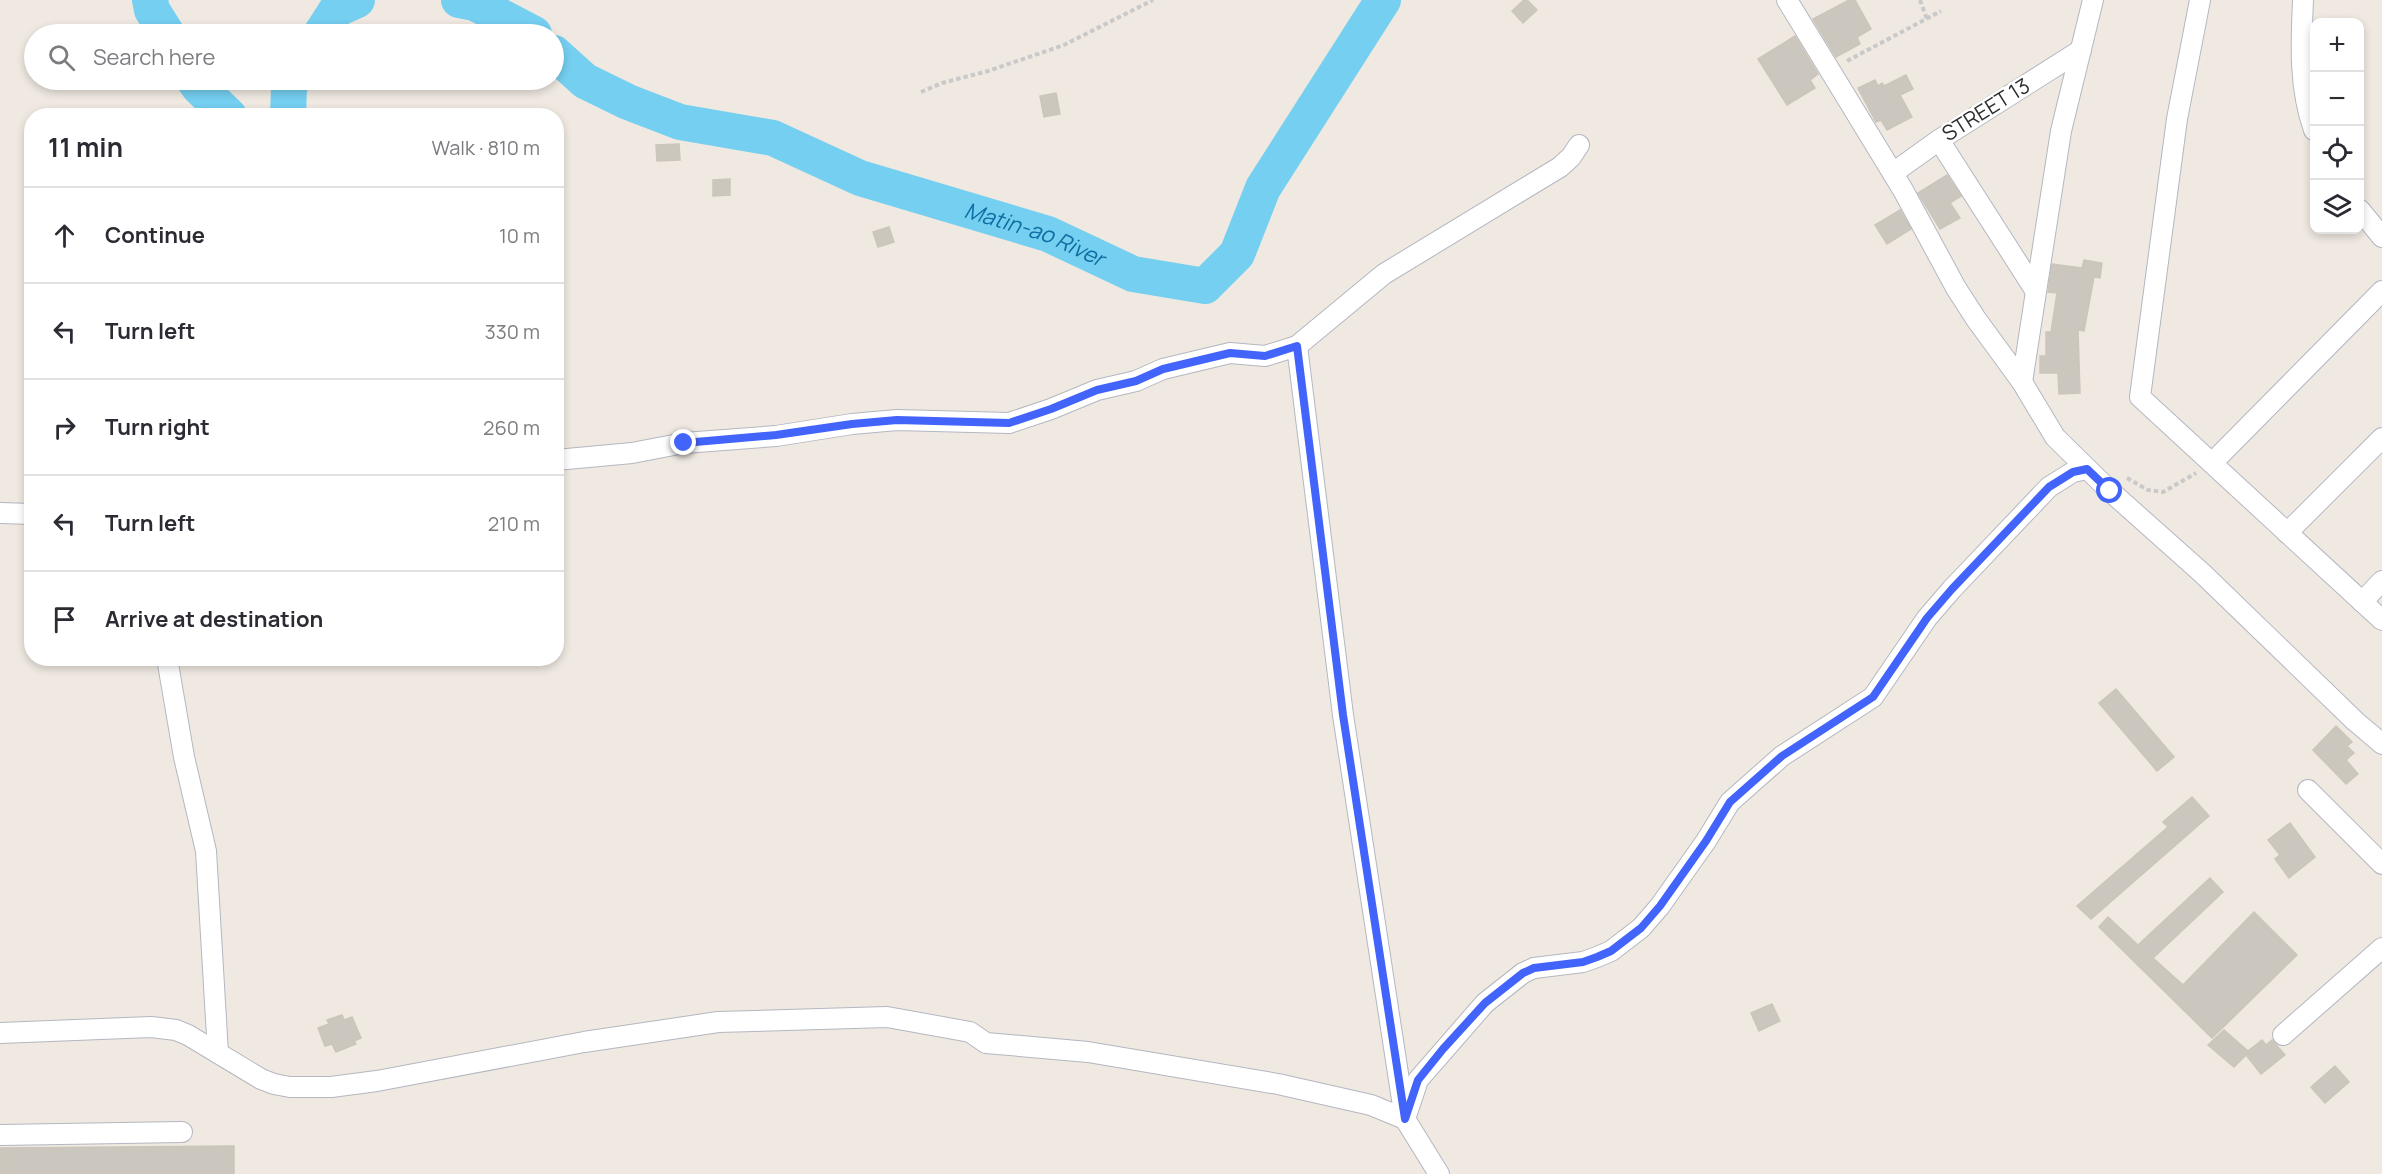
<!DOCTYPE html>
<html lang="en">
<head>
<meta charset="utf-8">
<style>
	:root { --surface:#fff; --page:#f2f2f3; --text:#2b2b33; --muted:#7c7c81; --line:#e1e1e2 }
	body { margin:0; font-family:Manrope,sans-serif; background:var(--page); color:var(--text) }
	.controls { position:absolute; right:18px; top:18px; display:grid; overflow:hidden; border-radius:12px; box-shadow:0 3px 9px #0003 }
	.controls button { width:54px; height:54px; display:grid; place-items:center; padding:0; border:0; border-bottom:2px solid var(--line); background:var(--surface); color:var(--text); font:30px sans-serif }
	.stop { position:absolute; width:18px; height:18px; margin:-14px; border:4px solid #4264fb; border-radius:50%; background:#fff }
	.stop.end { background:#4264fb; border-color:#fff; box-shadow:0 2px 6px #0008 }
	.list { margin:0; padding:0; list-style:none }
	h2 { display:flex; justify-content:space-between; align-items:center; height:78px; margin:0; padding:0 24px; font-size:26px }
	h2 small { font-size:20px; font-weight:400; color:var(--muted) }
	.list li { display:grid; grid-template-columns:39px 1fr auto; gap:18px; align-items:center; box-sizing:border-box; height:96px; padding:0 24px; border-top:2px solid var(--line) }
	.list b { display:block; font-size:22px; white-space:nowrap }
	.list em { font-size:20px; font-style:normal; color:var(--muted) }
	.icon { flex:none; width:33px; height:33px; fill:none; stroke:currentColor; stroke-width:2; stroke-linecap:round; stroke-linejoin:round }
	.map { position:relative; flex:none; width:2382px; height:1174px; overflow:hidden }
	.search { position:absolute; background:var(--surface); box-shadow:0 3px 9px #0003; left:24px; top:24px; width:540px; height:66px; display:flex; align-items:center; gap:15px; box-sizing:border-box; padding:0 21px; border-radius:33px; color:var(--muted); font-size:22px }
	.panel { position:absolute; background:var(--surface); box-shadow:0 3px 9px #0003; left:24px; top:108px; width:540px; height:558px; border-radius:24px }
	.map>svg:first-child { display:block }
</style>
</head>
<body>
<div class="map">
<svg width="2382" height="1174" viewBox="0 0 2382 1174">
	<rect width="100%" height="100%" fill="#efe9e1"/>
	<g fill="none" stroke-linecap="round" stroke-linejoin="round">
		<!-- river -->
		<g stroke="#75cff0" stroke-width="36">
			<path d="M150 0 152 10 167 34"/>
			<path d="M459 0 475 3 534 34"/>
			<path d="M321 34 337 9 357 0"/>
			<path id="s1" d="M554 53 585 81 628 102 680 122 773 138 860 178 1048 234 1133 274 1205 286 1237 254 1263 188 1383 0"/>
			<path d="M194 80 199 87 229 116"/>
			<path d="M288 116 289 88 292 80"/>
		</g>
	</g>
	<!-- building -->
	<g fill="#cbc7bf" stroke="#cbc5ba" stroke-width="1.5">
		<path d="M1524 0H1527L1537 10 1523 23 1512 11Z"/>
		<path d="M1849 0H1855L1871 29 1857 37 1860 44 1836 57 1813 19Z"/>
		<path d="M1795 36 1818 74 1810 80 1815 88 1787 105 1758 59Z"/>
		<path d="M1906 75 1913 89 1900 95 1912 117 1887 130 1881 120 1876 122 1858 88 1875 80 1878 86 1882 83 1884 86Z"/>
		<path d="M1056 93 1060 114 1044 117 1040 96Z"/>
		<path d="M679 144 680 160 657 161 656 145Z"/>
		<path d="M1947 175 1961 196 1950 203 1960 218 1940 229 1918 193Z"/>
		<path d="M730 179V195L713 196V180Z"/>
		<path d="M1900 210 1911 229 1887 244 1875 225Z"/>
		<path d="M889 227 894 242 878 247 873 232Z"/>
		<path d="M2084 260 2102 263 2100 278 2094 277 2084 331 2078 330 2080 393 2059 394 2058 373H2040V356H2046V332H2051L2057 293 2048 292 2052 264 2082 268Z"/>
		<path d="M2116 689 2174 757 2157 771 2099 703Z"/>
		<path d="M2336 726 2352 742 2347 746 2354 753 2346 760 2358 774 2346 784 2313 750Z"/>
		<path d="M2192 797 2209 816 2091 919 2077 906 2168 827 2163 822Z"/>
		<path d="M2290 823 2315 857 2289 878 2275 859 2280 855 2268 840Z"/>
		<path d="M2210 878 2223 892 2153 958 2183 985 2254 912 2297 955 2212 1038 2099 927 2108 917 2138 945Z"/>
		<path d="M1772 1004 1780 1021 1759 1031 1751 1013Z"/>
		<path d="M342 1015 344 1020 352 1017 361 1038 354 1041 356 1044 336 1052 332 1044 325 1046 318 1028 329 1024 327 1020Z"/>
		<path d="M2224 1030 2248 1051 2262 1040 2266 1045 2272 1040 2285 1055 2261 1074 2246 1055 2234 1067 2208 1045Z"/>
		<path d="M2335 1066 2349 1082 2325 1103 2311 1087Z"/>
		<path d="M234 1146V1174H0V1148Z"/>
	</g>
	<g fill="none" stroke-linecap="round" stroke-linejoin="round">
		<!-- minor casing -->
		<g stroke="#b4b7c1" stroke-width="22">
			<g id="minor">
				<path d="M1787 0 1903 190 1956 288 1976 319 2022 382 2055 437 2110 491 2202 573 2355 721 2382 744"/>
				<path d="M2200 0 2177 119 2140 397 2382 620"/>
				<path d="M2303 0C2301 44 2299 88 2314 130"/>
				<path d="M1939 140 2035 290"/>
				<path d="M1893 173 1939 140 2081 50"/>
				<path d="M2360 210 2382 237"/>
				<path d="M1297 346 1343 715 1405 1119 1439 1174"/>
				<path d="M2022 382 2061 131 2093 0"/>
				<path d="M556 460 632 453 684 443 776 436 852 424 897 420 1009 423 1051 409 1097 390 1136 381 1163 369 1230 353 1265 356 1297 346 1384 274 1560 167 1571 157 1579 145"/>
				<path d="M2212 463 2382 291"/>
				<path d="M0 513 32 514"/>
				<path d="M2287 533 2382 438"/>
				<path d="M2362 602 2382 581"/>
				<path d="M167 658 184 757 206 851 218 1053"/>
				<path d="M2308 790 2382 864"/>
				<path d="M0 1033 151 1027 176 1030 188 1035 261 1079 274 1084 290 1087H331L377 1081 584 1042 718 1022 887 1017 970 1032 986 1043 1088 1052 1278 1084 1371 1105 1405 1119"/>
				<path d="M2283 1035 2382 948"/>
				<path d="M1405 1119 1418 1080 1485 1003 1523 973 1534 968 1583 962 1597 957 1611 951 1641 928 1660 906 1706 841 1730 802 1782 756 1873 697 1927 618 1952 589 2049 487 2073 472 2087 469"/>
				<path d="M0 1135 182 1132"/>
			</g>
		</g>
		<!-- path -->
		<g stroke="#c9c9c9" stroke-width="4" stroke-dasharray="4.5 3" stroke-linecap="butt">
			<path d="M1920 0 1927 19"/>
			<path d="M1847 61 1941 11"/>
			<path d="M921 92 942 83 988 71 1064 45 1153 0"/>
			<path d="M2127 478 2148 490 2163 492 2196 473"/>
		</g>
		<!-- minor -->
		<use href="#minor" stroke="#fff" stroke-width="20"/>
	</g>
	<g fill="none" stroke-linecap="round" stroke-linejoin="round">
		<!-- route -->
		<path stroke="#4264fb" stroke-width="8" d="M684 443 776 435 852 424 897 420 1009 423 1051 409 1097 390 1136 381 1163 369 1230 353 1265 356 1297 346 1343 715 1405 1119 1418 1080 1443 1049 1485 1003 1523 973 1534 968 1583 962 1597 957 1611 951 1641 928 1660 906 1706 841 1730 802 1782 756 1873 697 1927 618 1952 589 2049 487 2073 472 2087 469 2110 491"/>
	</g>
	<g text-anchor="middle" stroke-width="5" stroke-linejoin="round" paint-order="stroke">
		<!-- street labels -->
		<g font-size="21" fill="#2e2e2e" stroke="#fff">
			<text transform="translate(1986 110) rotate(-32)" y="7">STREET 13</text>
		</g>
		<!-- water labels -->
		<g font-size="22" font-style="italic" fill="#0d6fa3" stroke="#fff">
			<text dy="8" stroke="none"><textPath href="#s1" startOffset="519">Matin-ao River</textPath></text>
		</g>
	</g>
</svg>
<div class="controls">
<button>+</button>
<button>−</button>
<button><svg class="icon" aria-label="locate" viewBox="0 0 24 24"><circle cx="12" cy="12" r="6"/><path d="M12 2v4M12 18v4M2 12h4M18 12h4"/></svg></button>
<button><svg class="icon" aria-label="layers" viewBox="0 0 24 24"><path d="M12 4l9 5-9 5-9-5zM3 14l9 5 9-5"/></svg></button>
</div>
<div class="stop" style="left:2110px;top:491px"></div>
<div class="stop end" style="left:684px;top:443px"></div>
<div class="search"><svg class="icon" aria-label="search" viewBox="0 0 24 24"><circle cx="10" cy="10" r="6"/><path d="M15 15l6 6"/></svg>Search here</div>
<section class="panel">
<h2>11 min<small>Walk · 810 m</small></h2>
<ul class="list">
<li><svg class="icon" aria-label="ahead" viewBox="0 0 24 24"><path d="M12 20V5M6 11l6-6 6 6"/></svg><div><b>Continue</b></div><em>10 m</em></li>
<li><svg class="icon" aria-label="left" viewBox="0 0 24 24"><path d="M17 20v-9H6M10 6l-5 5 5 5"/></svg><div><b>Turn left</b></div><em>330 m</em></li>
<li><svg class="icon" aria-label="right" viewBox="0 0 24 24"><path d="M7 20v-9h11M14 6l5 5-5 5"/></svg><div><b>Turn right</b></div><em>260 m</em></li>
<li><svg class="icon" aria-label="left" viewBox="0 0 24 24"><path d="M17 20v-9H6M10 6l-5 5 5 5"/></svg><div><b>Turn left</b></div><em>210 m</em></li>
<li><svg class="icon" aria-label="arrive" viewBox="0 0 24 24"><path d="M6 21V4h12l-3 4 3 4H6"/></svg><div><b>Arrive at destination</b></div></li>
</ul>
</section>
</div>
</body>
</html>
